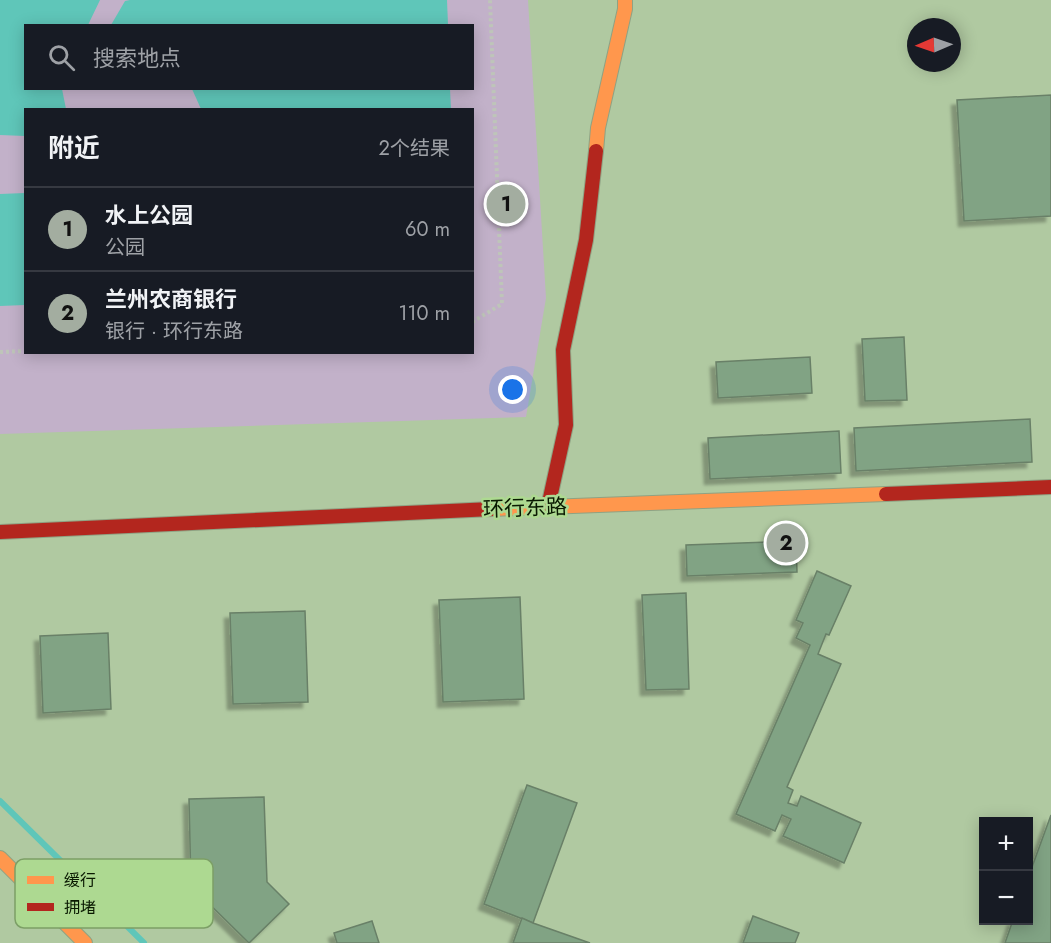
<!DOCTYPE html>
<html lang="zh">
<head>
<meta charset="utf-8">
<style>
	:root { --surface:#171b24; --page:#242831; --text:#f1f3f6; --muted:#9ea1a6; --line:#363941; --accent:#a3ada0 }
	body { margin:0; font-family:Jost,"Noto Sans SC",sans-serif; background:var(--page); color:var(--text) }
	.controls { position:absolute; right:18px; bottom:18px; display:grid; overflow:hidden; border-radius:0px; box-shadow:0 3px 15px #0003 }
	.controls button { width:54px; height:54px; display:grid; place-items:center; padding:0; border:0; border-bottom:2px solid var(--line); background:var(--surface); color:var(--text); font:30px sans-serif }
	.compass { position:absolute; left:907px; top:18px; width:54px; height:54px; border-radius:50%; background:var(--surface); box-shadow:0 3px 15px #0003; rotate:268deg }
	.you { position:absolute; left:513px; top:390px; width:21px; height:21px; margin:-15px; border:4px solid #fff; border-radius:50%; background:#1a73e8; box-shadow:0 0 0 9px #1a73e833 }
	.badge { display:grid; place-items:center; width:39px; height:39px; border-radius:50%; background:var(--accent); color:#111; font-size:20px; font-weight:700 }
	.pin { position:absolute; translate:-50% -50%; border:3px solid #fff; box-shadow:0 2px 6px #0006 }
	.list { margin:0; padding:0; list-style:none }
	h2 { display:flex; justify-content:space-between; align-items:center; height:78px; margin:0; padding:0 24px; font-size:26px }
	h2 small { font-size:20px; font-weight:400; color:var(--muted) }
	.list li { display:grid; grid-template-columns:39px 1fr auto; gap:18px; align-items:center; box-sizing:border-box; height:84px; padding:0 24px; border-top:2px solid var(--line) }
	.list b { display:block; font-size:22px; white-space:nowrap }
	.list p { margin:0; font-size:20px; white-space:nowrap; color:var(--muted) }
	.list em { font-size:20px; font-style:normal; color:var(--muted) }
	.icon { flex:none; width:33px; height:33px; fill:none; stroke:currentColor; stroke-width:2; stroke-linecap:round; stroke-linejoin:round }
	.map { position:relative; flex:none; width:1051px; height:943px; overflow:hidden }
	.search { position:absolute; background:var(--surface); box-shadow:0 3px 15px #0003; left:24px; top:24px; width:450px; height:66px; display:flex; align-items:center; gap:15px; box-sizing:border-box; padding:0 21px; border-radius:0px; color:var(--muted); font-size:22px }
	.panel { position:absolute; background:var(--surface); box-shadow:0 3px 15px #0003; left:24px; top:108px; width:450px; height:246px; border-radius:0px }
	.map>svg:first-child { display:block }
</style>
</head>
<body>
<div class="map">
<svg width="1051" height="943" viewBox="0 0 1051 943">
	<defs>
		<filter id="shadow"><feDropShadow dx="-5.5" dy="5.5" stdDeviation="1.5" flood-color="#0004"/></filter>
	</defs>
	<rect width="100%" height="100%" fill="#b0c9a1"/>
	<!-- green -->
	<path fill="#c2b1c9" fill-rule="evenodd" d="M0 0H528L546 298 526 417 0 434ZM26 26H472V88H26ZM26 110H472V352H26Z"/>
	<!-- water -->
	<g fill="#5fc6b9">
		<path d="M0 0H100L88 25 26 26V88L62 89 66 109 26 110 25 136 0 135Z"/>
		<path d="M130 0H447L448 25H111L125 1Z"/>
		<path d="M192 89H450L451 109H201Z"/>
		<path d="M25 193V305L0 306V194Z"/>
	</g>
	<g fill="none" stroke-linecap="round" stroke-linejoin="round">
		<!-- stream -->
		<path stroke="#5fc6b9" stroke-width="6" d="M0 801 144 943"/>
	</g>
	<!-- building -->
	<g fill="#81a384" stroke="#698067" stroke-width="1.5" filter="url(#shadow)">
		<path d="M1051 95V216L964 221 957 100Z"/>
		<path d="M904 337 907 400 865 401 862 339Z"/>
		<path d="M810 357 812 393 718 398 716 362Z"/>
		<path d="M1030 419 1032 462 856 471 854 428Z"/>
		<path d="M839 431 841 473 710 479 708 438Z"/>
		<path d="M796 541 797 572 687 576 686 545Z"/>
		<path d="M817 571 851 586 829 635 826 634 818 654 841 664 787 787 793 790 788 803 797 806 801 796 861 823 844 863 783 836 791 819 782 815 775 831 736 814 810 645 796 638 803 623 796 620Z"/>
		<path d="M686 593 689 689 646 690 642 595Z"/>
		<path d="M520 597 524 699 443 702 439 600Z"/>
		<path d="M305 611 308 702 233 704 230 613Z"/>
		<path d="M108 633 111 709 43 713 40 636Z"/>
		<path d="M527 785 577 803 533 923 484 904Z"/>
		<path d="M264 797 267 882 289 904 249 943 191 886 189 799Z"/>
		<path d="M1051 815V943H1005L1013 920H1028V878Z"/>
		<path d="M753 916 799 933 795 943H743Z"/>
		<path d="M522 918 533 923 590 943H513Z"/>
		<path d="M372 921 379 943H337L334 933Z"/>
	</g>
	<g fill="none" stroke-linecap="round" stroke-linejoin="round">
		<!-- slow casing -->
		<g stroke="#8fa283" stroke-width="16">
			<g id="slow">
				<path d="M596 151 598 128 625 9V0"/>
				<path d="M492 509 886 494"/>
				<path d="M0 858 85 943"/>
			</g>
		</g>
		<!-- jam casing -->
		<g stroke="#8fa283" stroke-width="16">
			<g id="jam">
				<path d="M886 494 1051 487"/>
				<path d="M548 507 566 425 563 350 586 240 596 151"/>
				<path d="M0 532 492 509"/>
			</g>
		</g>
		<!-- path -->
		<g stroke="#bec5b9" stroke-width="4" stroke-dasharray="3 3" stroke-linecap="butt">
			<path d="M472 322 502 304 490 0"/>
			<path d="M0 352 26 351"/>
		</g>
		<!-- slow -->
		<use href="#slow" stroke="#ff974d" stroke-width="14"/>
		<!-- jam -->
		<use href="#jam" stroke="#b3261e" stroke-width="14"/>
	</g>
	<g text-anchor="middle" stroke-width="5" stroke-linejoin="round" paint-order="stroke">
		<!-- street labels -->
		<g font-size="21" fill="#091900" stroke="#add991">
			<text transform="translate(525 508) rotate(-2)" y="7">环行东路</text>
		</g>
	</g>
	<!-- legend -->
	<rect x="15" y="859" width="198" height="69" rx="9" fill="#add991" stroke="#7c9f66" stroke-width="1.5"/>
	<rect x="27" y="876" width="27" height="8" fill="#ff974d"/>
	<rect x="27" y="903" width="27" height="8" fill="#b3261e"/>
	<g font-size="16" fill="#091900">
		<text x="64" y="886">缓行</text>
		<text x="64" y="913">拥堵</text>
	</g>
</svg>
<div class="controls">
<button>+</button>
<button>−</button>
</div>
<svg class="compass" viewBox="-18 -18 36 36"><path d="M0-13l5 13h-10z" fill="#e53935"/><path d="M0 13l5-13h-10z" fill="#9ea1a6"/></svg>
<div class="you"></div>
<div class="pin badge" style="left:506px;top:204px">1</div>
<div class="pin badge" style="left:786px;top:543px">2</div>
<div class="search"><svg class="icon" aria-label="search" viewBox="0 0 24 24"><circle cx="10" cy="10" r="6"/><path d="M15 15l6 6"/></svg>搜索地点</div>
<section class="panel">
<h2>附近<small>2个结果</small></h2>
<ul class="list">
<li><span class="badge">1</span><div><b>水上公园</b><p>公园</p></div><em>60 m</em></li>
<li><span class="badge">2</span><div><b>兰州农商银行</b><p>银行 · 环行东路</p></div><em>110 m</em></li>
</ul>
</section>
</div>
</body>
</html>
